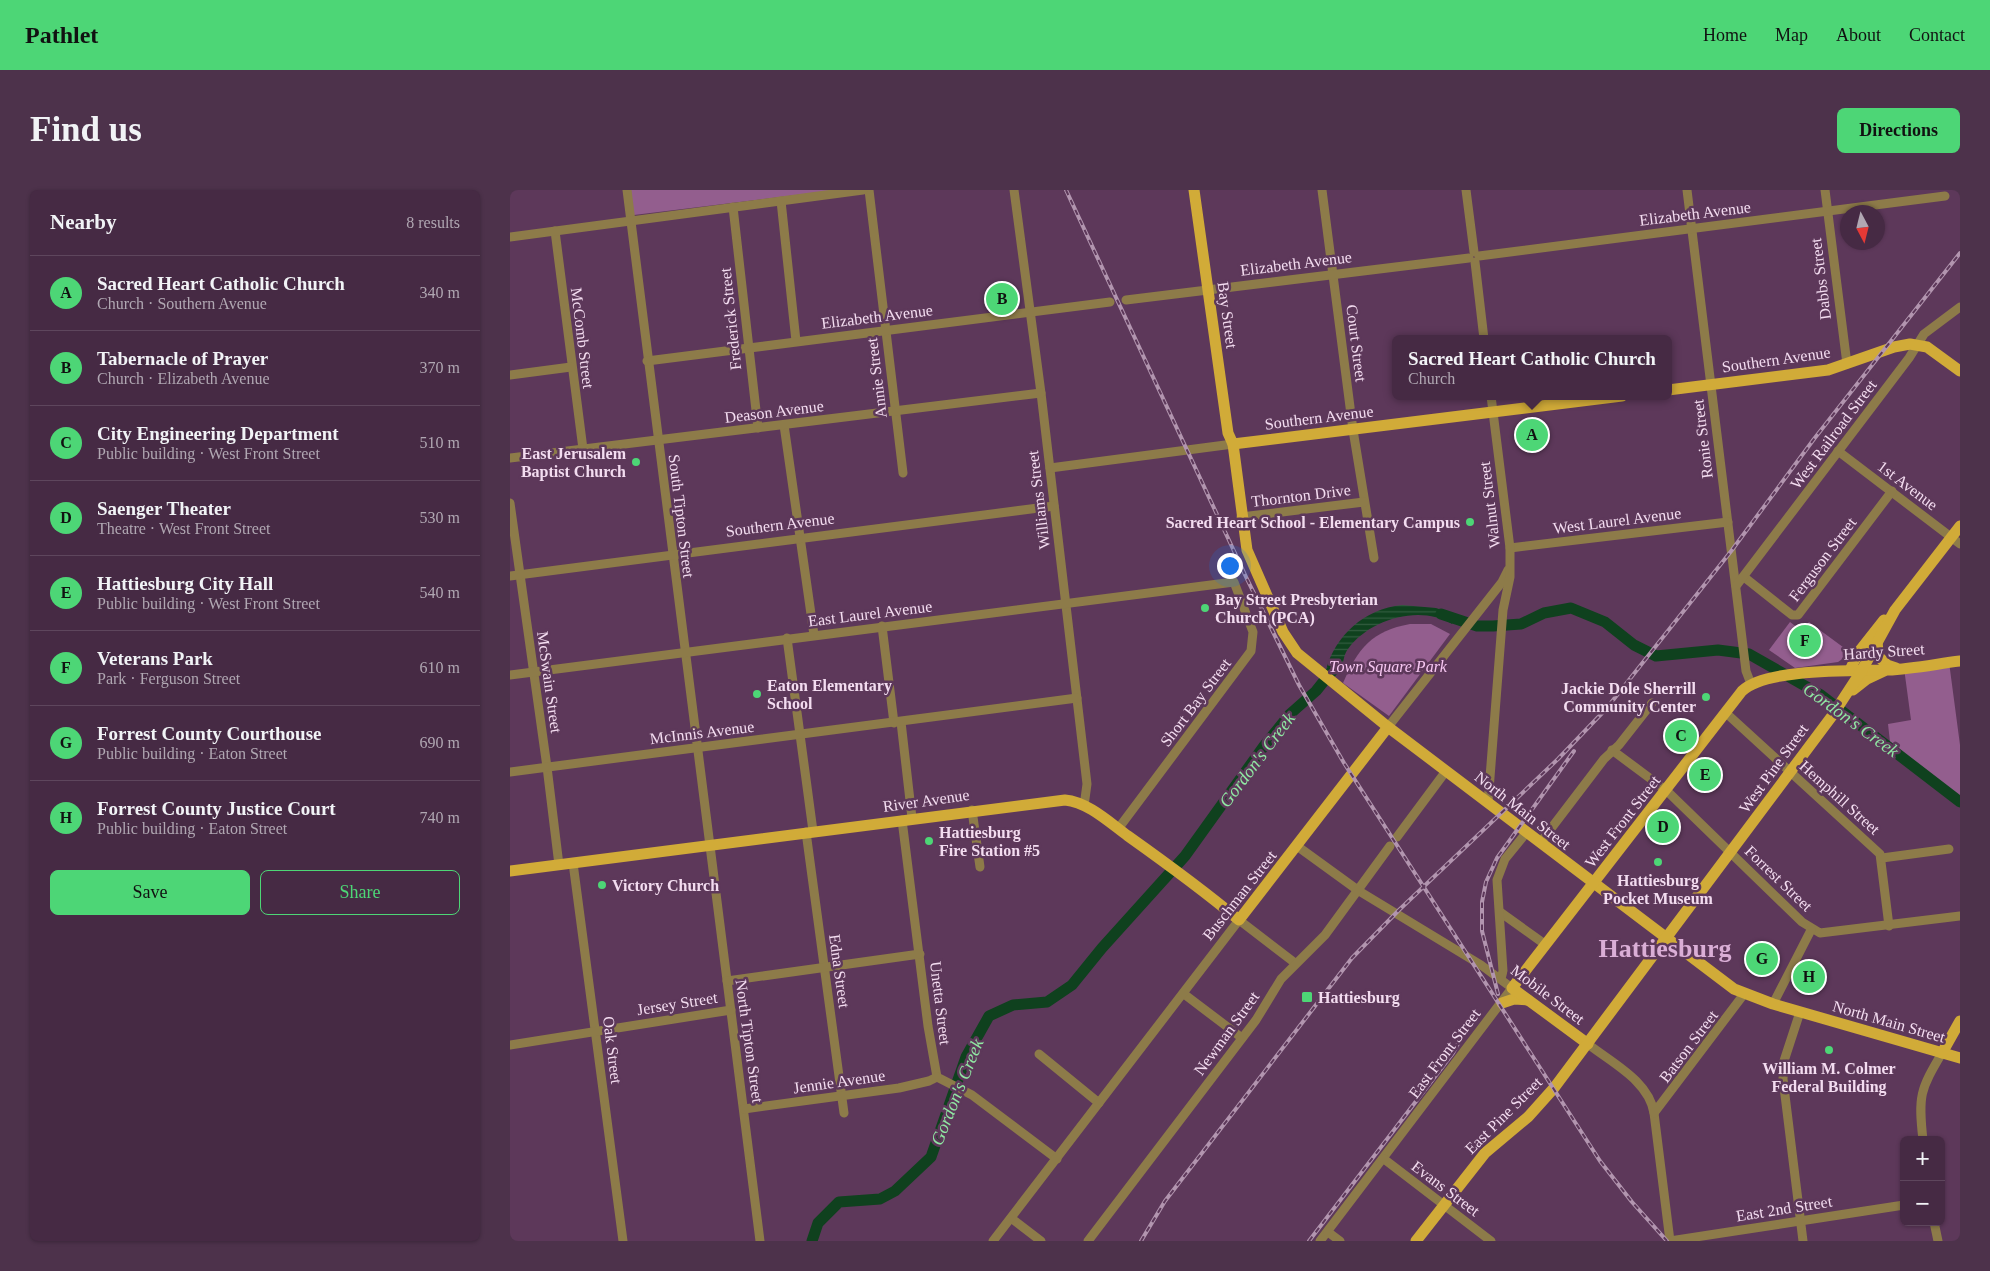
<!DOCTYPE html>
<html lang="en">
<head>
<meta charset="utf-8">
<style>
	:root { --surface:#462a44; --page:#4d324b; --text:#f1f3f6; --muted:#b0a7b2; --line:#5e465d; --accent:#4dd676 }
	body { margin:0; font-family:"Times New Roman",serif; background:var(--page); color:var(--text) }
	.controls { position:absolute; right:15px; bottom:15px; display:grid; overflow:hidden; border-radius:8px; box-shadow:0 1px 4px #0004 }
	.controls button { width:45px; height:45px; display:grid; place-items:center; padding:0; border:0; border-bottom:1px solid var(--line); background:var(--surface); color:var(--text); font:25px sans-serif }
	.compass { position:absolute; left:1330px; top:15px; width:45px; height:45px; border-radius:50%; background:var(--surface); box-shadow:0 1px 4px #0004; rotate:173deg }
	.you { position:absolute; left:719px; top:375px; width:18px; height:18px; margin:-12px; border:4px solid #fff; border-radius:50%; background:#1a73e8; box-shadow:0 0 0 8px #1a73e833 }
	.badge { display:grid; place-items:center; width:32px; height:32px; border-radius:50%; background:var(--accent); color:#111; font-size:16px; font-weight:700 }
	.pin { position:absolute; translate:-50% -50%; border:2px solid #fff; box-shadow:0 1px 5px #0006 }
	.popup { position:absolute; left:882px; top:145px; width:280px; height:65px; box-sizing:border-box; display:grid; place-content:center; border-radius:8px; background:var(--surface); filter:drop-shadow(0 1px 4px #0005); font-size:16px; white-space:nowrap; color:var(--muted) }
	.popup b { font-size:19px; color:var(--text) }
	.popup::after { content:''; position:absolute; left:50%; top:100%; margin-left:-10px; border:10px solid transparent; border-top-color:var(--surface) }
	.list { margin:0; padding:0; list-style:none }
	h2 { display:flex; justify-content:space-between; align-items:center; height:65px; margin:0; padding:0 20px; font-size:21px }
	h2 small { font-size:16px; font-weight:400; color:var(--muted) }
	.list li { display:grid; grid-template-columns:32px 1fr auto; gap:15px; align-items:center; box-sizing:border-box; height:75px; padding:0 20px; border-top:1px solid var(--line) }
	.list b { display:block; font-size:19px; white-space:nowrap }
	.list p { margin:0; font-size:16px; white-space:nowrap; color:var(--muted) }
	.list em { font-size:16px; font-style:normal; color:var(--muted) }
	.actions { display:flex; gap:10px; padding:15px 20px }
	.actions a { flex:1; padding:11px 0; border:1px solid var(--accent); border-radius:8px; text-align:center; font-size:18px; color:var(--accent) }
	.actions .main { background:var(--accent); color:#111 }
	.map { position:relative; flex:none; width:1450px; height:1051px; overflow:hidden; border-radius:8px }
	header { display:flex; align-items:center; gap:30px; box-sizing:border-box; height:70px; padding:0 25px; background:var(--accent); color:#111 }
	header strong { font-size:24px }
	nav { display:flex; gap:28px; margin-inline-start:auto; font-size:18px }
	.intro { display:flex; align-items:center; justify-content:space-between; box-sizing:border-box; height:120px; padding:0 30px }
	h1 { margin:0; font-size:35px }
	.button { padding:12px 22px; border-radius:8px; background:var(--accent); color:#111; font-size:18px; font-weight:700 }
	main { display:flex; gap:30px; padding:0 30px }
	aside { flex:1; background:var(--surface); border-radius:8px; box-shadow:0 1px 4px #0004 }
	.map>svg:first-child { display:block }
</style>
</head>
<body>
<header>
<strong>Pathlet</strong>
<nav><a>Home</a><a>Map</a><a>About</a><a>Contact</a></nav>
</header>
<div class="intro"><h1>Find us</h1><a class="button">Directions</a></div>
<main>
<aside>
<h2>Nearby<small>8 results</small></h2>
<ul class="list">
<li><span class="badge">A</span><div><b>Sacred Heart Catholic Church</b><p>Church · Southern Avenue</p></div><em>340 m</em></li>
<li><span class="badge">B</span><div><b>Tabernacle of Prayer</b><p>Church · Elizabeth Avenue</p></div><em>370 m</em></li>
<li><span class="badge">C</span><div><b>City Engineering Department</b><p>Public building · West Front Street</p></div><em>510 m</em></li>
<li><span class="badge">D</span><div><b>Saenger Theater</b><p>Theatre · West Front Street</p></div><em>530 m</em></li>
<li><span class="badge">E</span><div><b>Hattiesburg City Hall</b><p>Public building · West Front Street</p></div><em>540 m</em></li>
<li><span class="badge">F</span><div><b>Veterans Park</b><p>Park · Ferguson Street</p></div><em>610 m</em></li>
<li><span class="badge">G</span><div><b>Forrest County Courthouse</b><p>Public building · Eaton Street</p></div><em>690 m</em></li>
<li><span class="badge">H</span><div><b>Forrest County Justice Court</b><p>Public building · Eaton Street</p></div><em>740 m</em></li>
</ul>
<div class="actions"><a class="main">Save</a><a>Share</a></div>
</aside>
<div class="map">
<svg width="1450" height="1051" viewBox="0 0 1450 1051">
	<defs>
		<pattern id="water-rules" width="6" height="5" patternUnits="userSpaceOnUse" patternTransform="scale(1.25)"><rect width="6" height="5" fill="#0f411e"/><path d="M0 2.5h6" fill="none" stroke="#325c3f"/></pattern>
	</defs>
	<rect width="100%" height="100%" fill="#5d385a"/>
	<!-- park -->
	<g fill="#935e8e">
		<path d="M120 0H327L124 25Z"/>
		<path d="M1280 432 1292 441 1299 432 1341 463 1328 472 1285 478 1259 460Z"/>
		<path d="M900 434H921L940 444 879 526 833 493C848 458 862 441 900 434Z"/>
		<path d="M1439 472 1450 555V612L1381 561 1378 534 1401 530 1394 478Z"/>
	</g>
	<!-- water -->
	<path fill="url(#water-rules)" d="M892 415 926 418 947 425 942 434C909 414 859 430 838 459 831 469 836 476 825 486L816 480C825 446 854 419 892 415Z"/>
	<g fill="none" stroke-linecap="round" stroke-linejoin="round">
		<!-- river -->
		<g stroke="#0f411e" stroke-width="11">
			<path d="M931 424 967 436H983L1011 434 1034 423 1061 418 1095 432 1124 455 1146 466 1208 460 1239 464 1311 505 1450 612"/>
			<path d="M302 1051 308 1033 329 1012 370 1009 385 1001 421 967 456 867 479 826 503 815 537 812 562 795 592 758 675 666 754 556 780 524 806 501 822 481"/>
		</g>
		<!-- minor -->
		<g stroke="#8d7b49" stroke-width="9">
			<path d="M117 0 250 1051"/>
			<path d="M359 0 393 283"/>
			<path d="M504 0 531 203 577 594 574 616"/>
			<path d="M812 0 843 240 864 368"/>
			<path d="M956 0 964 62"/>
			<path d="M1177 0 1236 481 1241 494"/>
			<path d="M1315 0 1337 174"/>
			<path d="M271 11 286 151"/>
			<path d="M223 17 248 238"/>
			<path d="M45 41 73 259"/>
			<path d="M0 47 353 0"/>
			<path d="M969 66 1435 6"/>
			<path d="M965 72 974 149"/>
			<path d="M616 110 959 68"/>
			<path d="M137 171 600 112"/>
			<path d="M0 185 61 177"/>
			<path d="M274 235 304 445"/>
			<path d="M1328 261 1450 354"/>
			<path d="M0 268 531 203"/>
			<path d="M540 278 723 254"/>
			<path d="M0 313 37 577 49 675"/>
			<path d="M731 327 854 312"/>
			<path d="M1000 358 1218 332"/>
			<path d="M0 386 544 316"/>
			<path d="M1234 387 1282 425H1288L1382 301"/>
			<path d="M1226 396 1399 168 1414 144 1450 117"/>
			<path d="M372 436 384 533"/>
			<path d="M277 448 303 641"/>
			<path d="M0 485 724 392 743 442 741 461 608 639"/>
			<path d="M1216 523 1370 664 1379 736"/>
			<path d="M391 532 402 628"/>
			<path d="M878 537 992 392 998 380"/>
			<path d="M1102 560 1157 601 1292 732 1310 743 1450 726"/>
			<path d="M0 582 567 508"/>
			<path d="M978 613 993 420 1000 387V358L981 206"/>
			<path d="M462 620 470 677"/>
			<path d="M392 630 418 836 427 887 462 905 547 969"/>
			<path d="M296 642 334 923"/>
			<path d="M887 647 936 581"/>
			<path d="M1030 653 1094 569 1109 555 1142 513"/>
			<path d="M787 656 849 701 971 775 1002 798 810 1051"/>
			<path d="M1372 668 1439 659"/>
			<path d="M63 673 113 1051"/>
			<path d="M990 722 1036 755"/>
			<path d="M991 789 993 781 987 690 995 669 1016 643"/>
			<path d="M217 791 410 764"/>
			<path d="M674 804 732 848"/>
			<path d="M1263 814 1301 740"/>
			<path d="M1290 822 1274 871 1273 889 1293 1051"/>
			<path d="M1078 854C1102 873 1139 891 1144 923L1160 1051"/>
			<path d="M0 855 221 820"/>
			<path d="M529 864 589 913"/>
			<path d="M234 919 389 898 419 891 427 887"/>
			<path d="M1144 923 1234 804"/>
			<path d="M1413 950C1408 906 1410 900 1432 863"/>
			<path d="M874 969 981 1051"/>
			<path d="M501 1028 531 1051"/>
			<path d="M1424 1032 1428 1051"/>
			<path d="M818 1042 830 1051"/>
			<path d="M483 1051 729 730 785 773"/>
			<path d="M578 1051 746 830 771 789 815 745 880 656"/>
			<path d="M1160 1051 1394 1015"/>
		</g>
		<!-- major -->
		<g stroke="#d1ab38" stroke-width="11">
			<path d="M684 0 718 243 723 254 737 360 773 442 787 463 878 537 1224 799 1263 814 1450 868"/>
			<path d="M1158 200 1318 180 1384 157 1400 154 1417 157 1450 181"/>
			<path d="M723 254 1112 206"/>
			<path d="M1367 453 1369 467 1377 475 1386 478"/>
			<path d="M1340 480 1348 463 1374 430"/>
			<path d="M1343 500 1357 489 1374 481"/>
			<path d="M0 681 555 610C578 612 600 633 618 646 656 673 693 700 729 730L878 537"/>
			<path d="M992 813 1004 809 1018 810"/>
			<path d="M1078 854 1002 798 1232 501C1256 478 1344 481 1378 480 1402 479 1426 474 1450 471"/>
			<path d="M1432 863 1450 831"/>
			<path d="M906 1051 975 963 1018 927 1044 898 1322 526 1352 480 1385 420 1450 336"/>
		</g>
		<!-- rail casing -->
		<g stroke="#b295af" stroke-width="4">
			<g id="rail">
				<path d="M556 0 737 389 789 495 834 573 1090 971 1122 1012 1157 1051"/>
				<path d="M988 804 972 741V712L976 692 987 668 1064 561"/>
				<path d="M631 1051 655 1011 842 768 889 720 1048 569 1096 519 1222 360 1304 249 1450 63"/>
				<path d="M799 1051 943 863 959 833"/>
			</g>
		</g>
		<!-- rail -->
		<use href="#rail" stroke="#5d385a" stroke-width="2" stroke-dasharray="5.5" stroke-linecap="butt"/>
	</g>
	<!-- markers -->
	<g fill="#4dd676" stroke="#5d385a" stroke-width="2">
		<circle cx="126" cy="272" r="5"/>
		<circle cx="960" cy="332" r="5"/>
		<circle cx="695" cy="418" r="5"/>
		<circle cx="247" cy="504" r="5"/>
		<circle cx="1196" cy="507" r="5"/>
		<circle cx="419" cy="651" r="5"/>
		<circle cx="1148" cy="672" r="5"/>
		<circle cx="92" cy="695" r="5"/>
		<rect x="791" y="801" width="12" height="12" rx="2.5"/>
		<circle cx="1319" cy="860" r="5"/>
	</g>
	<g text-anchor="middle" stroke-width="5" stroke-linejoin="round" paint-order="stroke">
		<!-- street labels -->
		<g font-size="16" fill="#f3dcf0" stroke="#5d385a">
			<text transform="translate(1185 23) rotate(-7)" y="6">Elizabeth Avenue</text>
			<text transform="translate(786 73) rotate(-7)" y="6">Elizabeth Avenue</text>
			<text transform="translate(1310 89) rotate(-97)" y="6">Dabbs Street</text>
			<text transform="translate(718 125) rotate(82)" y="6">Bay Street</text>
			<text transform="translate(367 126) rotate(-7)" y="6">Elizabeth Avenue</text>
			<text transform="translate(220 129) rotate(-96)" y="6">Frederick Street</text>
			<text transform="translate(73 148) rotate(83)" y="6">McComb Street</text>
			<text transform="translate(847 153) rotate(83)" y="6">Court Street</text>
			<text transform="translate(1266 169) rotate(-8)" y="6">Southern Avenue</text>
			<text transform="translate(366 188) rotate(-97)" y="6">Annie Street</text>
			<text transform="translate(264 221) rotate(-7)" y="6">Deason Avenue</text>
			<text transform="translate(809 227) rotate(-7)" y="6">Southern Avenue</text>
			<text transform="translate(1323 244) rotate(-53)" y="6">West Railroad Street</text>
			<text transform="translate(1192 249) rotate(-97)" y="6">Ronie Street</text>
			<text transform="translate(1398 295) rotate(37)" y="6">1st Avenue</text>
			<text transform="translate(791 305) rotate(-7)" y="6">Thornton Drive</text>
			<text transform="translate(528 310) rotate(-97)" y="6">Williams Street</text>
			<text transform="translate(979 315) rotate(-97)" y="6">Walnut Street</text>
			<text transform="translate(172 326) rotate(83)" y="6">South Tipton Street</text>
			<text transform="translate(1107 330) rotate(-7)" y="6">West Laurel Avenue</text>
			<text transform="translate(270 334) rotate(-7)" y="6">Southern Avenue</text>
			<text transform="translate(1312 369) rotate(-53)" y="6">Ferguson Street</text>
			<text transform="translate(360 423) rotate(-7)" y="6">East Laurel Avenue</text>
			<text transform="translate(1374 461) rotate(-4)" y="6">Hardy Street</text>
			<text transform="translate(40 492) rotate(82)" y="6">McSwain Street</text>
			<text transform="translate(685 512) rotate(-53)" y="6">Short Bay Street</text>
			<text transform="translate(192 542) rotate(-7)" y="6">McInnis Avenue</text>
			<text transform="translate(1263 578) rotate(-54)" y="6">West Pine Street</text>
			<text transform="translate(1330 607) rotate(42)" y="6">Hemphill Street</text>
			<text transform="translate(416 610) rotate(-8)" y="6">River Avenue</text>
			<text transform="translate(1013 620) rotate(38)" y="6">North Main Street</text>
			<text transform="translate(1112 631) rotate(-52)" y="6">West Front Street</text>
			<text transform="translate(1269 688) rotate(44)" y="6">Forrest Street</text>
			<text transform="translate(729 705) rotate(-52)" y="6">Buschman Street</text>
			<text transform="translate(330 781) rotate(82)" y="6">Edna Street</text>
			<text transform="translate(1038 804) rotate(37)" y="6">Mobile Street</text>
			<text transform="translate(167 813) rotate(-9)" y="6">Jersey Street</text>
			<text transform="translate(431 813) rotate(83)" y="6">Unetta Street</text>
			<text transform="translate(1379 831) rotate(16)" y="6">North Main Street</text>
			<text transform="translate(716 843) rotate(-54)" y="6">Newman Street</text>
			<text transform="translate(240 851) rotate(82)" y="6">North Tipton Street</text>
			<text transform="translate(1178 856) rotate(-53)" y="6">Batson Street</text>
			<text transform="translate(103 860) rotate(83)" y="6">Oak Street</text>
			<text transform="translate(934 863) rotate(-53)" y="6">East Front Street</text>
			<text transform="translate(329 891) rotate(-8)" y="6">Jennie Avenue</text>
			<text transform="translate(993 925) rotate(-45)" y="6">East Pine Street</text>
			<text transform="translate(936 998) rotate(37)" y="6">Evans Street</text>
			<text transform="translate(1274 1018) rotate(-9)" y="6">East 2nd Street</text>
		</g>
		<!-- poi labels -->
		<g font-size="16" font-weight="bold" fill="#f3dcf0" stroke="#5d385a" text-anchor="start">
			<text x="116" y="269" text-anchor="end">East Jerusalem<tspan x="116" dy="18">Baptist Church</tspan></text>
			<text x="950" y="338" text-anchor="end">Sacred Heart School - Elementary Campus</text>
			<text x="705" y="415">Bay Street Presbyterian<tspan x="705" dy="18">Church (PCA)</tspan></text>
			<text x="257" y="501">Eaton Elementary<tspan x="257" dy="18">School</tspan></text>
			<text x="1186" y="504" text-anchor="end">Jackie Dole Sherrill<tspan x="1186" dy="18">Community Center</tspan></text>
			<text x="429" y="648">Hattiesburg<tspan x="429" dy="18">Fire Station #5</tspan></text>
			<text x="1148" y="696" text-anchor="middle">Hattiesburg<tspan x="1148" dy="18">Pocket Museum</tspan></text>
			<text x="102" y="701">Victory Church</text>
			<text x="808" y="813">Hattiesburg</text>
			<text x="1319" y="884" text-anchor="middle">William M. Colmer<tspan x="1319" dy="18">Federal Building</tspan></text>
		</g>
		<!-- park labels -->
		<g font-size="16" font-style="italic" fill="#f8c8f3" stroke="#5d385a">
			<text x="878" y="482">Town Square Park</text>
		</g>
		<!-- water labels -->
		<g font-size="18" font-style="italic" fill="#90e8a3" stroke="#5d385a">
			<text transform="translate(1341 530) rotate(36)" y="6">Gordon's Creek</text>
			<text transform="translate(747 570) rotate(-53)" y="6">Gordon's Creek</text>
			<text transform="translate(447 902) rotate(-68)" y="6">Gordon's Creek</text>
		</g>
		<!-- town labels -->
		<g font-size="26" font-weight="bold" fill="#daaed6" stroke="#5d385a">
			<text x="1155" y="767">Hattiesburg</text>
		</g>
	</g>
</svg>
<div class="controls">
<button>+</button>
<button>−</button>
</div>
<svg class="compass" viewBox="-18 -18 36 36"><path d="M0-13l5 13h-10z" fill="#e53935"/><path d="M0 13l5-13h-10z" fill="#b0a7b2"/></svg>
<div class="you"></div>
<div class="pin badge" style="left:1022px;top:245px">A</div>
<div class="popup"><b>Sacred Heart Catholic Church</b>Church</div>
<div class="pin badge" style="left:492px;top:109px">B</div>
<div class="pin badge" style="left:1171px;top:546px">C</div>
<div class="pin badge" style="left:1153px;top:637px">D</div>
<div class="pin badge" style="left:1195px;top:585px">E</div>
<div class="pin badge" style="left:1295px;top:451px">F</div>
<div class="pin badge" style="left:1252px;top:769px">G</div>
<div class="pin badge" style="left:1299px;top:787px">H</div>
</div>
</main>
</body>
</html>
